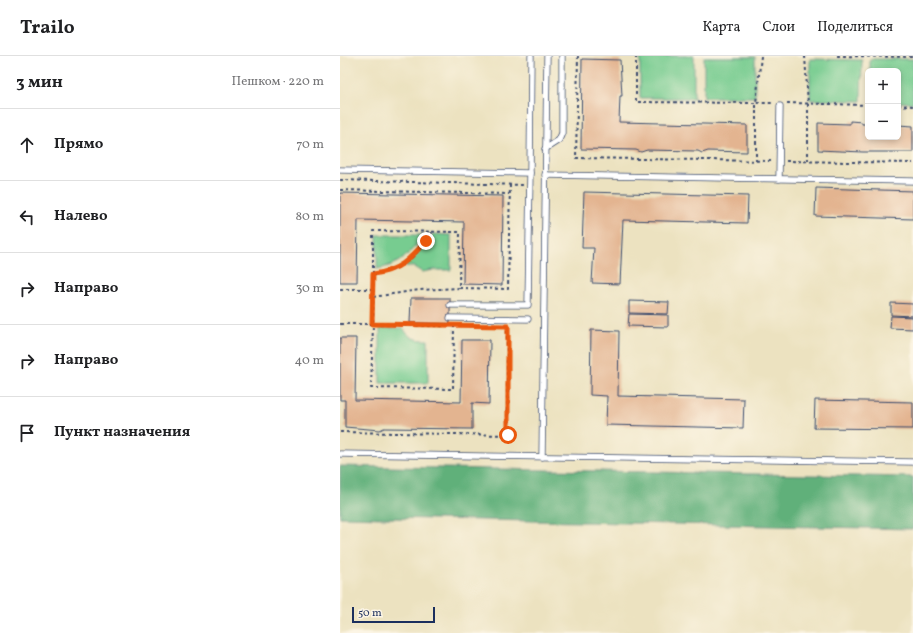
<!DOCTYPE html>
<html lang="ru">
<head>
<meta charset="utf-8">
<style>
	:root { --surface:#fff; --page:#f2f2f2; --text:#202124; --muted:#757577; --line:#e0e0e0 }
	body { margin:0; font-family:Vollkorn,serif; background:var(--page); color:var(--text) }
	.controls { position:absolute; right:12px; top:12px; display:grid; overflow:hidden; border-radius:6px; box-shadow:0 2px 6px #0003 }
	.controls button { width:36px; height:36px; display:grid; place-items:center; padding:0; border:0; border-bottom:1px solid var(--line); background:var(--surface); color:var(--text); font:20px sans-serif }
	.scale { position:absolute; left:12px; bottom:10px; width:83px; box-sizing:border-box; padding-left:4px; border:2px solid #1b2f5e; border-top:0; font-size:11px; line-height:14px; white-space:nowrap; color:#1b2f5e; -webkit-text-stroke:3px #fcf5e5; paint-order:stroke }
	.stop { position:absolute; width:12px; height:12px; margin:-9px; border:3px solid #ea580c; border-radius:50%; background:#fff }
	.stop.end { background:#ea580c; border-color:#fff; box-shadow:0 1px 4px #0008 }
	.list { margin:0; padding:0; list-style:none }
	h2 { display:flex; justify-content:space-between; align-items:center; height:52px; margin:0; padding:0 16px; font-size:17px }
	h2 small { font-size:13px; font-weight:400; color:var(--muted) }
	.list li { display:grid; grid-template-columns:26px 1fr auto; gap:12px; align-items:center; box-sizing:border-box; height:72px; padding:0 16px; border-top:1px solid var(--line) }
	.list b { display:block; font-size:15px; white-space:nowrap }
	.list em { font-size:13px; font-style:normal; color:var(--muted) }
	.icon { flex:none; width:22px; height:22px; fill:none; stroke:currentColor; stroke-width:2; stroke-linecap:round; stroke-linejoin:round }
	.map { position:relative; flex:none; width:573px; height:577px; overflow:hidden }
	header { display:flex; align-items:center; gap:24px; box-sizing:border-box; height:56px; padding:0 20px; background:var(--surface); border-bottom:1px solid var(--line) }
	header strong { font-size:19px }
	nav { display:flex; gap:22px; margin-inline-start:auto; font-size:14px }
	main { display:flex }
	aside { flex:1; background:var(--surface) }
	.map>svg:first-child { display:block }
</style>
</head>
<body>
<header>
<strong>Trailo</strong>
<nav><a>Карта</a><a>Слои</a><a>Поделиться</a></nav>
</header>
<main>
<aside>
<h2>3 мин<small>Пешком · 220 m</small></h2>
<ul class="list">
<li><svg class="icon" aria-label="ahead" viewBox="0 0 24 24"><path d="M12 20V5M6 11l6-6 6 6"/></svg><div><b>Прямо</b></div><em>70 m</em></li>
<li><svg class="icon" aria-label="left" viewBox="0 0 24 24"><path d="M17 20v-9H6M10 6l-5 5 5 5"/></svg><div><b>Налево</b></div><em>80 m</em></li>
<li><svg class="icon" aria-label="right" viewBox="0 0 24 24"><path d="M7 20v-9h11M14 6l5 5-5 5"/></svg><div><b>Направо</b></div><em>30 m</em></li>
<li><svg class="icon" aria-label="right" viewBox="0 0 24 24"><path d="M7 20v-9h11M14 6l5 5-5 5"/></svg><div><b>Направо</b></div><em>40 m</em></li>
<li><svg class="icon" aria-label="arrive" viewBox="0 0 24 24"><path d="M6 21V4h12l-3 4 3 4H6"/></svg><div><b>Пункт назначения</b></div></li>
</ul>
</aside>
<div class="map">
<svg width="573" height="577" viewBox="0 0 573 577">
	<rect width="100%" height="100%" fill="#fcf5e5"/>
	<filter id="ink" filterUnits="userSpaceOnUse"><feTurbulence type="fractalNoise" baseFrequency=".025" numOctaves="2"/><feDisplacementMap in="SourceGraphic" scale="8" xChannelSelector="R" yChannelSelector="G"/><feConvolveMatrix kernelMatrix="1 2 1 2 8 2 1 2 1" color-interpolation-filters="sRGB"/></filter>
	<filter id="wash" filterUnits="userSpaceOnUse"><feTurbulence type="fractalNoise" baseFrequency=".012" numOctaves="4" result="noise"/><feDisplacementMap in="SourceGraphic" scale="16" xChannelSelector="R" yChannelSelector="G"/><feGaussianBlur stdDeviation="0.9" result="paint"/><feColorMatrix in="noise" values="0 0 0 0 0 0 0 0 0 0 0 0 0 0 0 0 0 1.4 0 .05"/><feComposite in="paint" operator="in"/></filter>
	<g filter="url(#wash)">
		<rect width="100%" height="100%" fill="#ece2c0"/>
		<!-- green -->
		<g fill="#77cc90" stroke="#497e77">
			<rect x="300" y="0" width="54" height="42"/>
			<rect x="364" y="1" width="51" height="40"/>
			<path d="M470 3 522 4 521 45 470 44Z"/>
			<path d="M530 3H573V47L558 46V15H530Z"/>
			<path d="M93 178 111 179V214H93L82 216 74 211 66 210V208Z"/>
			<path d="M37 179H84C70 198 60 209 37 213Z"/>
			<path d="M40 272H63C70 283 75 284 88 284V327H40Z"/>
		</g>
		<!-- forest -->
		<path fill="#61b07a" stroke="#3e706c" d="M0 410 573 421V473L0 461Z"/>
		<g id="blocks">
			<!-- building -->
			<g fill="#e3b490">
				<path d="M242 3 280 4 282 40H280L279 66 407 69V96L368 95 362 97 358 95 307 94 301 96 296 94 241 93Z"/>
				<path d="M510 65 522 66V68H528V81H558V69L573 70V96H523L478 94V67L510 68Z"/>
				<path d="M476 132 573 135V163L475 160Z"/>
				<path d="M244 136 408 140 407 167 283 164 280 228 252 227 254 192H242Z"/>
				<path d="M0 137 163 140 162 229 123 228 124 166 18 164 17 226H0Z"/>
				<path d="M71 242H110V268L70 267Z"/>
				<path d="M289 245 329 246 328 258 289 257Z"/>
				<path d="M551 247 573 248V260L551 259Z"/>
				<path d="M289 258 328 259V271L288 270Z"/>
				<path d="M551 260 573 261V273L550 272Z"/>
				<path d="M251 274 279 275 278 340 404 343 403 372 266 369 267 340 250 339Z"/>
				<path d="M0 282H16L15 344 121 346 122 284H150L149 348 132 347V373L44 372 40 374 5 371V344H0Z"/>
				<path d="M475 344 573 346V373L474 372Z"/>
			</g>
		</g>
	</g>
	<g filter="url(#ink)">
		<use href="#blocks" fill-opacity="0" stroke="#3a4a6d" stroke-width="1"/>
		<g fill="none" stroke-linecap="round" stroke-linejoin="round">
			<!-- lane casing -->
			<g stroke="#3a4a6d" stroke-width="7">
				<g id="lane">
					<path d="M205 93 219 84 222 77V0"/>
					<path d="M0 114 190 117 188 249H110"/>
					<path d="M190 117 191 0"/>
					<path d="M205 119 573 125"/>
					<path d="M439 123 440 50"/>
					<path d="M110 262 188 263"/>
					<path d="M0 398 573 406"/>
					<path d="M202 401 207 0"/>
				</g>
			</g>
			<!-- path -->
			<g stroke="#3a4a6d" stroke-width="2" stroke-dasharray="3 3" stroke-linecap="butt">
				<path d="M238 0 236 102 432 105"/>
				<path d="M296 0V46L416 47V105"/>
				<path d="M421 0 416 47H433"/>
				<path d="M465 0 468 48V106"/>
				<path d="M497 0 573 1"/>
				<path d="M447 47 528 49"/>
				<path d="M558 49 573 50"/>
				<path d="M446 105 573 107"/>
				<path d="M0 124 183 129"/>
				<path d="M0 134 169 138"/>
				<path d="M33 218C63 215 76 199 92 176"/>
				<path d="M0 233H33V175L120 176 119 232 168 233 170 128"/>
				<path d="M33 233V268L106 270"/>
				<path d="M33 241 79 234 119 232"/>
				<path d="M0 268H33L31 332 113 333 114 270"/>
				<path d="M0 376 168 379 167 270"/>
			</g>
			<!-- lane -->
			<use href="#lane" stroke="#fff" stroke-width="5.5"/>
		</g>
	</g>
	<g fill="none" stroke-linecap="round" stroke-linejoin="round" filter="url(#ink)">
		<!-- route -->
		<path stroke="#ea580c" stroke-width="5" d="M86 185C69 204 59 215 33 218L32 268 168 270V379"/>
	</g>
</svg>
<div class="controls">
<button>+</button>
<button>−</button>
</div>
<div class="scale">50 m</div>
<div class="stop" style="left:168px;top:379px"></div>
<div class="stop end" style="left:86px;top:185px"></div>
</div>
</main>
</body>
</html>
